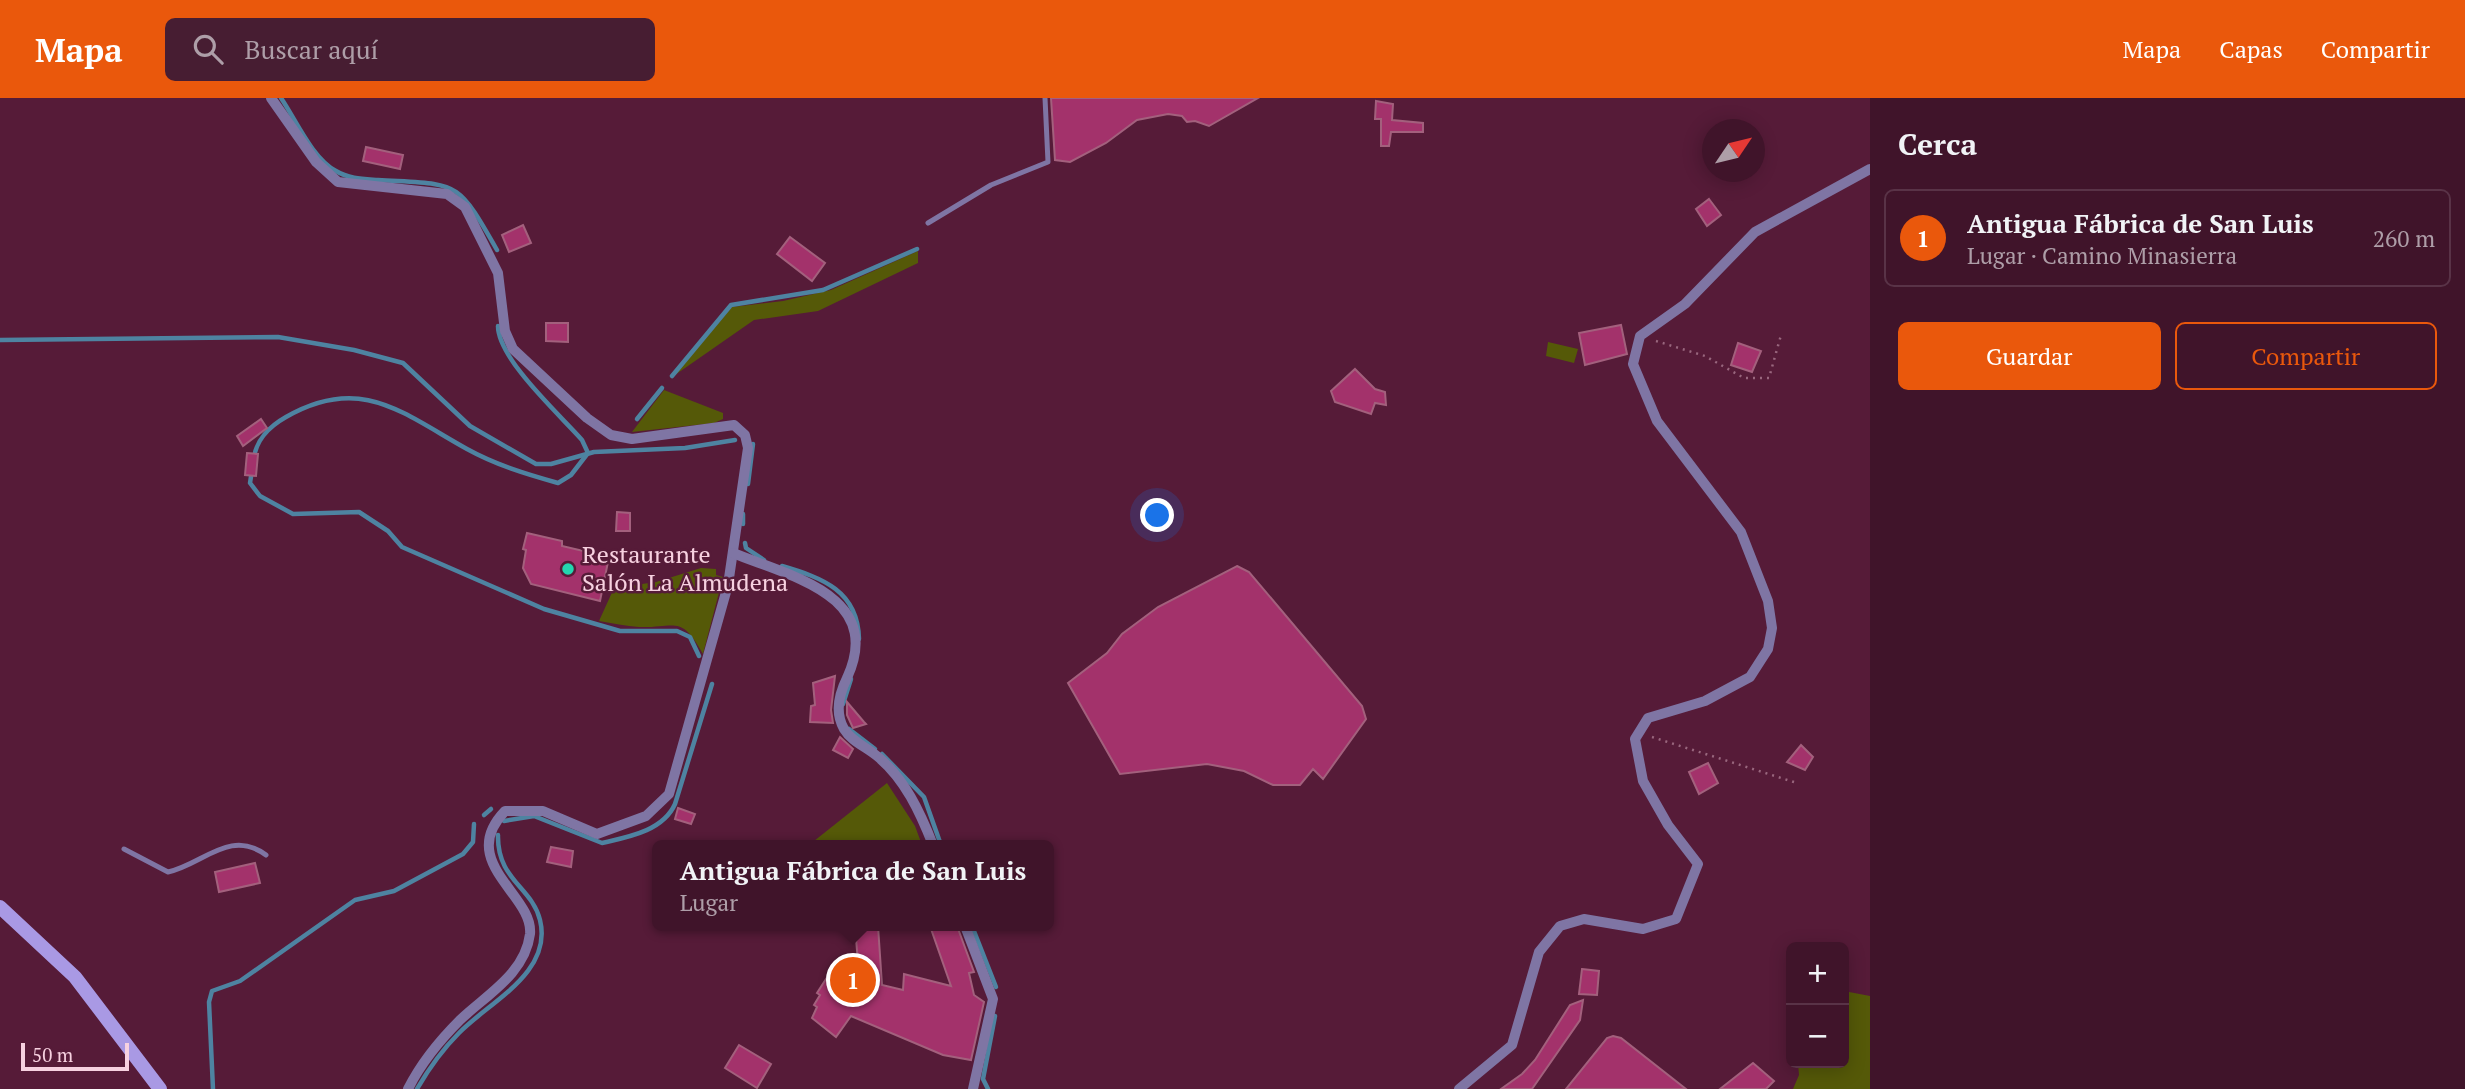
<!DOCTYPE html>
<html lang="es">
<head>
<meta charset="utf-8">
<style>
	:root { --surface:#40142a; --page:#471d32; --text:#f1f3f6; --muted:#ae9ea8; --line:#593347; --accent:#ea580c }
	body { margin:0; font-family:"PT Serif",serif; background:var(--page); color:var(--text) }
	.controls { position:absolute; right:21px; bottom:21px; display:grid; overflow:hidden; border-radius:10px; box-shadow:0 4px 18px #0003 }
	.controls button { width:63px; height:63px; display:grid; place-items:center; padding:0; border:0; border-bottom:2px solid var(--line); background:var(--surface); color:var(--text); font:35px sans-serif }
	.compass { position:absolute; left:1702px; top:21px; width:63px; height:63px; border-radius:50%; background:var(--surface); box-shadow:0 4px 18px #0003; rotate:55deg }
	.scale { position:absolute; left:21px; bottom:18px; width:108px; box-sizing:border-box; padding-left:7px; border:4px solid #f7d1e0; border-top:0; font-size:19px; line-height:24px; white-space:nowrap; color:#f7d1e0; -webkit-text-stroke:5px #561b38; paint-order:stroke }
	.you { position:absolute; left:1158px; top:418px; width:24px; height:24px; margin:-18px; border:5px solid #fff; border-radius:50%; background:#1a73e8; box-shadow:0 0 0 10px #1a73e833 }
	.badge { display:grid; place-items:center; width:46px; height:46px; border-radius:50%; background:var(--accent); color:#fff; font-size:23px; font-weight:700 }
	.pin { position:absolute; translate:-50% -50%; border:4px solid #fff; box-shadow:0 2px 7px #0006 }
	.popup { position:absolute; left:652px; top:742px; width:402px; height:91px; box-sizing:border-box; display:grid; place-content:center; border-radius:10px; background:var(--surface); filter:drop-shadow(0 2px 5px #0005); font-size:23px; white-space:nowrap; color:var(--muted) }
	.popup b { font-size:26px; color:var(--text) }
	.popup::after { content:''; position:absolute; left:50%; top:100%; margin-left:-14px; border:14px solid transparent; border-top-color:var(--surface) }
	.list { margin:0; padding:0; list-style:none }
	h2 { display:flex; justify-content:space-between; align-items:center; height:91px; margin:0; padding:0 28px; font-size:30px }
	h2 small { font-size:23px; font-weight:400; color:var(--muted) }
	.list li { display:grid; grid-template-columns:46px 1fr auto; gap:21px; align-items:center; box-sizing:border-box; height:98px; margin:0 14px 14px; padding:0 14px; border:2px solid var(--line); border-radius:10px }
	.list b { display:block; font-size:26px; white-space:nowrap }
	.list p { margin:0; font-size:23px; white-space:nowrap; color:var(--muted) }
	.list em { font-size:23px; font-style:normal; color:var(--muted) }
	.actions { display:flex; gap:14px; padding:21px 28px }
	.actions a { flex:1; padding:16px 0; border:2px solid var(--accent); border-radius:10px; text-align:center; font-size:24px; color:var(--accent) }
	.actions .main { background:var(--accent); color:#fff }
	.icon { flex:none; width:38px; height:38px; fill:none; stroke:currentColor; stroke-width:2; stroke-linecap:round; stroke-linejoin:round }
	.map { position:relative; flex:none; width:1870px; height:991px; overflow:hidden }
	header { display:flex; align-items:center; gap:42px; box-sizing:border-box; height:98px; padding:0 35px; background:var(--accent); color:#fff }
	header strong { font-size:33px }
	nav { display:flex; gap:38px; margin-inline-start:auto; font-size:24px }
	.search { width:490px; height:63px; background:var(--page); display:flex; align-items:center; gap:18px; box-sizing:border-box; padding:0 24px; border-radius:10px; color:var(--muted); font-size:26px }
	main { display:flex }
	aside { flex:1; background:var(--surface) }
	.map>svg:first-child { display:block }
</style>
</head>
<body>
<header>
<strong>Mapa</strong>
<div class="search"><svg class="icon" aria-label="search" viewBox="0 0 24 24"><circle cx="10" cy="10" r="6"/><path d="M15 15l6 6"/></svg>Buscar aquí</div>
<nav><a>Mapa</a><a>Capas</a><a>Compartir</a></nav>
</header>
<main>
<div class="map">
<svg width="1870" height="991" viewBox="0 0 1870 991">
	<rect width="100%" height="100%" fill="#561b38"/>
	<!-- green -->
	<g fill="#555908">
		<path d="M918 153V165L818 213 754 222 675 277 732 209 783 203 831 192Z"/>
		<path d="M1548 244 1578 251 1574 265 1546 258Z"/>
		<path d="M664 292 723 315V321L714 325 632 334Z"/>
		<path d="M701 470 716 471V477L723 479 703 556C681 516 676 530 639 529 626 528 612 525 599 523L614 490 656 484Z"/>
		<path d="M887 685 915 728 922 747H809Z"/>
		<path d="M1844 893 1870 898V991H1793L1799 977 1798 965H1844Z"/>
	</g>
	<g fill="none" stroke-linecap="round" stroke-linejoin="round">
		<!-- stream -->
		<g stroke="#4e83a1" stroke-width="4.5">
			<path d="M281 0C296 22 312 60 336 73 349 81 364 81 378 82 459 87 456 80 497 152"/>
			<path d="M0 242 278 239 354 252 403 265 470 328 536 366H551L594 354 685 350 735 342"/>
			<path d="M672 278 731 207 823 192 917 151"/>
			<path d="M637 321 662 290"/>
			<path d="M254 360C256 342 270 328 286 319 361 276 402 315 467 351 496 367 526 376 558 385L571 377 588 355 582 342C560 317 498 261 498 228"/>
			<path d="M252 372 250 385 260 398 293 416 359 414 388 433 402 449 544 511 620 533H677L690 539 699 558"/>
			<path d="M748 386 753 346"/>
			<path d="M743 426V416"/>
			<path d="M745 445 746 450 764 462"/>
			<path d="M782 468C823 480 858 493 859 541"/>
			<path d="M843 606 851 581"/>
			<path d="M849 631 875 651"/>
			<path d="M882 656 924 699 941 747"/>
			<path d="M484 717 491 711"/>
			<path d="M504 723 534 718 602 745C628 739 663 733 675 706L712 586"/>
			<path d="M972 828 996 889"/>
			<path d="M213 991 209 904 212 893 240 883 355 802 394 793 463 756 473 744 474 726"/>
			<path d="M417 991C428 972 444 950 459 935 489 904 553 875 540 822 532 789 497 782 498 737"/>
			<path d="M988 991 983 981 995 918"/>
		</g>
	</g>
	<!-- building -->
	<g fill="#a3326b" stroke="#a3607d" stroke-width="2">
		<path d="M1051 0H1258L1209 28 1195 23 1187 24 1182 18 1168 16 1137 22 1106 45 1070 64 1055 62Z"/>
		<path d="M1376 3 1393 6 1392 22 1423 25V34H1391L1389 48H1381V21H1375Z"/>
		<path d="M366 49 403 57 400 71 363 63Z"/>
		<path d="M1709 101 1721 117 1707 128 1696 111Z"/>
		<path d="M523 127 531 145 509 154 502 137Z"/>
		<path d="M790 139 825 165 812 183 777 156Z"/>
		<path d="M546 225H568V244L546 243Z"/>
		<path d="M1621 227 1627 256 1585 267 1579 235Z"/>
		<path d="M1738 245 1761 253 1752 274 1731 267Z"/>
		<path d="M1355 271 1375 291 1385 294 1386 307 1375 305 1371 316 1335 304 1331 293Z"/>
		<path d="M261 321 267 330 243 348 237 338Z"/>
		<path d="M247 355 258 356 256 378 245 377Z"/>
		<path d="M617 414 630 415V433H616Z"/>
		<path d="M527 435 562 443V448L609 459 600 503 531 486 523 470 526 452 523 451Z"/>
		<path d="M1237 468 1249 474 1362 608 1366 621 1323 681 1313 671 1300 687H1273L1244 673 1207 666 1120 676 1068 585 1107 555 1122 536 1158 509Z"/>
		<path d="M835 578 831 612 833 625 810 624 811 608 815 607 813 585Z"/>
		<path d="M847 604 864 624 866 626 853 630 847 617Z"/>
		<path d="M840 639 853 651 848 660 833 652Z"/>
		<path d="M1801 647 1813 659 1805 672 1787 664Z"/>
		<path d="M1708 665 1718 685 1699 696 1689 674Z"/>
		<path d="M678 710 695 716 691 726 675 721Z"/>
		<path d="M551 749 573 753 571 769 547 764Z"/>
		<path d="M255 765 260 785 219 794 215 774Z"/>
		<path d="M855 828H878L882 887 903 892 904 876 951 888 930 828H957L974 874 969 875 974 897 984 904 971 962 943 957 851 918 836 939 812 920 817 909 814 907 820 897 817 895 835 867 859 877Z"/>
		<path d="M1582 871 1599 873 1597 897 1579 896Z"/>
		<path d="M1583 902 1580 922 1532 991H1501L1522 976 1535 962 1570 907Z"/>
		<path d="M1613 938 1621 940 1686 991H1566L1607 940Z"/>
		<path d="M739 947 771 966 757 990 725 970Z"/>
		<path d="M1753 965 1774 983 1766 991H1720Z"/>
	</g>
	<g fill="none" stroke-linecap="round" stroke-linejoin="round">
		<!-- path -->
		<g stroke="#99677e" stroke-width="2.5" stroke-dasharray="2 5" stroke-linecap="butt">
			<path d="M1656 243 1705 258 1744 280H1769L1781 237"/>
			<path d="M1652 639 1797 685"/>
		</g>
		<!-- lane -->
		<g stroke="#7f75a4" stroke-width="5">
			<path d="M928 125 991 87 1048 64 1045 0"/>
			<path d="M124 751 168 774C202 767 230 730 266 757"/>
		</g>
		<!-- street -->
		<g stroke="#7f75a4" stroke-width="10">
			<path d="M271 0 316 64 338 84 447 96 465 109 498 175 505 233 513 251 587 320 611 337 632 341 734 327 745 337 748 350 728 487 669 696 646 718 597 736 543 713H505C456 764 534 797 530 836 525 876 486 897 460 922 441 941 420 967 408 991"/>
			<path d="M733 455C789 478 885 497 847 580 839 596 835 615 844 631 851 643 866 649 877 658 905 681 920 714 933 747"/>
			<path d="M965 828 993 901 973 991"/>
			<path d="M1459 991 1512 947 1539 854 1560 828 1584 821 1643 831 1676 821 1698 766 1668 727 1643 683 1635 641 1648 620 1705 603 1750 579 1768 551 1772 530 1768 503 1741 434 1657 323 1633 266 1640 238 1685 206 1755 134 1870 71"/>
		</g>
		<!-- secondary -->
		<path stroke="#a999e4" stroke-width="14" d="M0 809 75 879 160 991"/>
	</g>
	<!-- markers -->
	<circle fill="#24d5af" stroke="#561b38" stroke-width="2.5" cx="568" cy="471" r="7"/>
	<g text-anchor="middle" stroke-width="5" stroke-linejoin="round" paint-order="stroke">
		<!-- poi labels -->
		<g font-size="24" fill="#f7d1e0" stroke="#561b38" text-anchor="start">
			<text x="582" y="465">Restaurante<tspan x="582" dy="28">Salón La Almudena</tspan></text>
		</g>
	</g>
</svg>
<div class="controls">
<button>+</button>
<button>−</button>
</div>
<svg class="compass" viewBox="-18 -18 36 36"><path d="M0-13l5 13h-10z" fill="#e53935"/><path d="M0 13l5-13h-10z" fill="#ae9ea8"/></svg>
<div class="scale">50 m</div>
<div class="you"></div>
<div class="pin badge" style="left:853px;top:882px">1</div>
<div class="popup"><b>Antigua Fábrica de San Luis</b>Lugar</div>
</div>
<aside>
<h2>Cerca<small></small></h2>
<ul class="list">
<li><span class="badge">1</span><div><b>Antigua Fábrica de San Luis</b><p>Lugar · Camino Minasierra</p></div><em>260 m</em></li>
</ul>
<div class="actions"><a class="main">Guardar</a><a>Compartir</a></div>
</aside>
</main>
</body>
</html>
